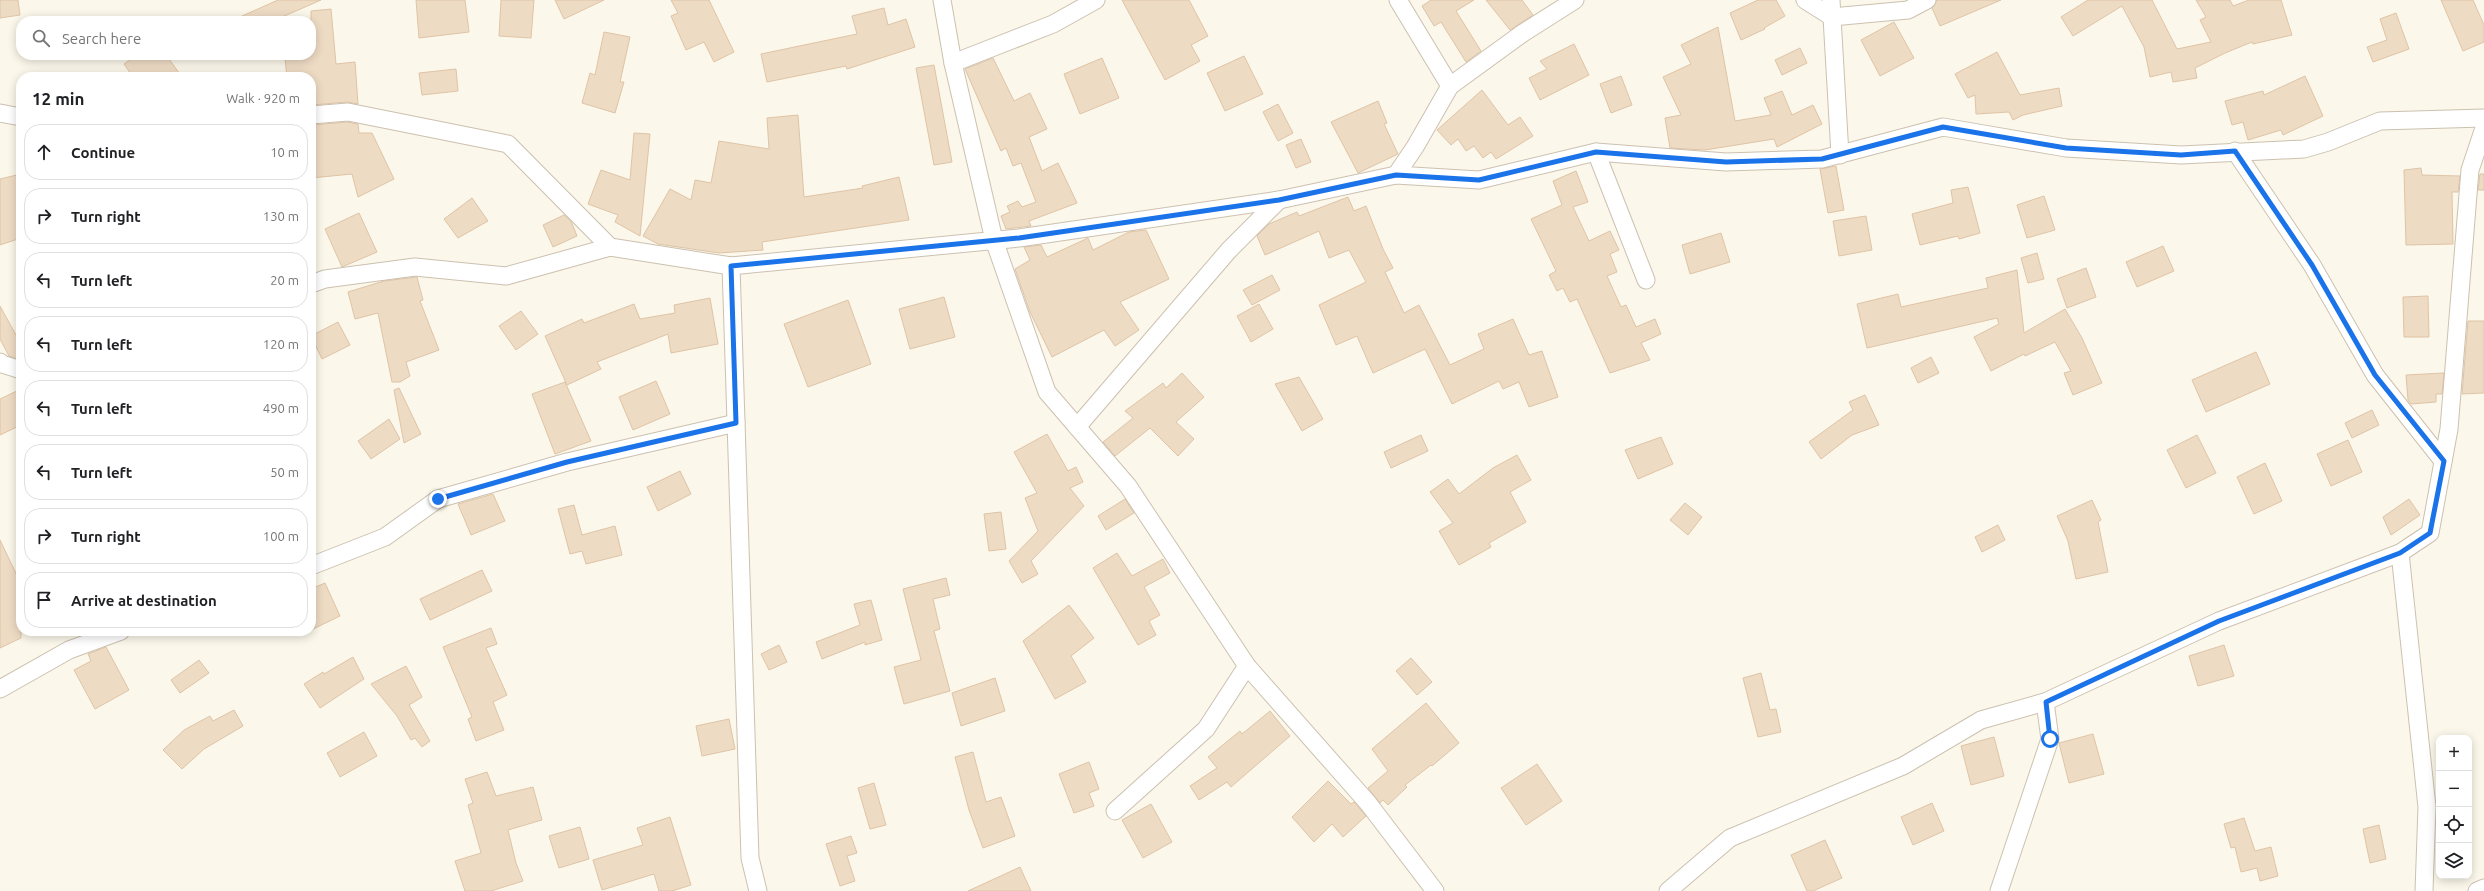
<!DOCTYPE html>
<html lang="en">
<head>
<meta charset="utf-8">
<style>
	:root { --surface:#fff; --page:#f6f6f6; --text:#202124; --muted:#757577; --line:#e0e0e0 }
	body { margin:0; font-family:Ubuntu,sans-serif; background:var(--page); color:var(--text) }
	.controls { position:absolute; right:12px; bottom:12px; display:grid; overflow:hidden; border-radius:8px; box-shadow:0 2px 10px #0003 }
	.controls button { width:36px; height:36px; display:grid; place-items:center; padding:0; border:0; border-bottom:1px solid var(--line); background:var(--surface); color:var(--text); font:20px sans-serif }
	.stop { position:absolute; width:12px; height:12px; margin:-9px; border:3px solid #1a73e8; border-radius:50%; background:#fff }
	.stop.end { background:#1a73e8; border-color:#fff; box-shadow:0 1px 4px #0008 }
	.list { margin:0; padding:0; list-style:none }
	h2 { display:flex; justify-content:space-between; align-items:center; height:52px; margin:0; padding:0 16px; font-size:17px }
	h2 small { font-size:13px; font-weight:400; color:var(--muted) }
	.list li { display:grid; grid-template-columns:26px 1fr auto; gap:12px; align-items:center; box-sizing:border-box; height:56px; margin:0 8px 8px; padding:0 8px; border:1px solid var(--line); border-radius:16px }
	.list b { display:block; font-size:15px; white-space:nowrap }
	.list em { font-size:13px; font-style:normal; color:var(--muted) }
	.icon { flex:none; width:22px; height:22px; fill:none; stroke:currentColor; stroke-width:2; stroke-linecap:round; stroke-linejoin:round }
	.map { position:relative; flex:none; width:2484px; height:891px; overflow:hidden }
	.search { position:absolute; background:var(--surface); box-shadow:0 2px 10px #0003; left:16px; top:16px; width:300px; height:44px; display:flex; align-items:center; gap:10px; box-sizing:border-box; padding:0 14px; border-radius:16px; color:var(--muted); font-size:15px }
	.panel { position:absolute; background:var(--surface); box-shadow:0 2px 10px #0003; left:16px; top:72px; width:300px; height:564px; border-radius:16px }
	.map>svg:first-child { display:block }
</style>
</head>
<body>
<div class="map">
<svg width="2484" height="891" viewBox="0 0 2484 891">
	<rect width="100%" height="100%" fill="#fbf7ea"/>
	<!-- building -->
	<g fill="#eedbc4" stroke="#dfc4a6">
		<path d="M0 0H18L20 15 0 18Z"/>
		<path d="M278 0H321L273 21H231Z"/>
		<path d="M416 0H465L469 32 419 38Z"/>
		<path d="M501 0H534L531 38 499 36Z"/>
		<path d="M555 0H604L564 19Z"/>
		<path d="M671 0H709L734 52 714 62 704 42 686 50 671 16 678 13Z"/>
		<path d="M1122 0H1189L1208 36 1191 45 1200 61 1165 80Z"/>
		<path d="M1431 0H1474L1456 11 1481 51 1466 62 1441 22 1434 26 1422 6Z"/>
		<path d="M1486 0H1522L1533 15 1510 30Z"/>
		<path d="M1758 0H1776L1785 16 1764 28 1765 29 1741 40 1730 13Z"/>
		<path d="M1937 0H2001L1940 26 1932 8Z"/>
		<path d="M2088 0H2152L2177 49 2211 42 2200 20 2206 17 2196 0H2230L2233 6 2249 0H2281L2292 35 2253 44 2252 42 2225 53 2195 68 2197 78 2173 82 2171 72 2150 77 2144 47 2122 6 2073 36 2061 17Z"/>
		<path d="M2441 0H2473L2484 25V42L2463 51Z"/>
		<path d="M884 8 888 25 906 19 915 47 847 69 846 66 767 82 761 54 857 34 852 16Z"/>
		<path d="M331 9 336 64 355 62 358 104 347 102 312 105 311 77H287L285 59 311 55V11Z"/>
		<path d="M2396 13 2409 49 2373 62 2367 47 2387 40 2380 19Z"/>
		<path d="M1894 22 1914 58 1880 76 1861 40Z"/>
		<path d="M1718 27 1735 121 1771 115 1764 98 1782 91 1792 115 1813 105 1822 124 1777 147 1774 139 1705 150 1670 148 1665 118 1681 115 1663 77 1691 64 1681 45Z"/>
		<path d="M604 32 630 37 620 82H624L615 113 582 103 590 73 595 75Z"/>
		<path d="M1574 44 1589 75 1540 100 1529 78 1547 69 1540 61Z"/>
		<path d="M1800 48 1807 63 1782 75 1775 60Z"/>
		<path d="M1997 52 2020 95 2059 88 2062 106 2023 115 2013 120 2009 112 1976 114 1975 95 1968 98 1955 74Z"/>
		<path d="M137 55H166L182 77H133L124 64Z"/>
		<path d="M1244 56 1263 94 1225 111 1207 73Z"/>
		<path d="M993 58 1014 101 1030 93 1047 129 1029 137 1042 171 1058 163 1077 203 1029 221 1031 226 1006 229 1001 216 1010 212 1007 206 1018 201 1022 207 1036 202 1021 163 1013 166 1006 148 1001 151 965 69Z"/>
		<path d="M1102 58 1119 98 1080 114 1064 74Z"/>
		<path d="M934 65 952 162 934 165 916 68Z"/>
		<path d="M456 69 458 91 422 95 419 73Z"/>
		<path d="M1621 76 1632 105 1611 113 1600 84Z"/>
		<path d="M2305 76 2323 116 2283 135 2281 130 2248 140 2243 122 2232 125 2225 101 2263 91 2264 95Z"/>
		<path d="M1482 90 1508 125 1520 117 1533 136 1496 159 1491 152 1483 158 1474 146 1466 151 1458 139 1451 145 1437 130Z"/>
		<path d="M1378 101 1387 123 1384 124 1398 154 1358 173 1331 122Z"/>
		<path d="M1278 104 1293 133 1278 141 1263 112Z"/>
		<path d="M798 115 804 197 863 188 862 186 899 177 909 220 762 242 763 250 719 253 658 244 643 236 670 189 691 200 695 180 711 183 719 141 769 149 767 118Z"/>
		<path d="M347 122 358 124 359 133H372L394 179 358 197 352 174 311 178 313 125Z"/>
		<path d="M634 133 650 134 640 236 615 222 618 215 588 204 601 170 630 180Z"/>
		<path d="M1301 139 1311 162 1296 168 1286 145Z"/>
		<path d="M1836 166 1844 210 1828 213 1820 169Z"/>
		<path d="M2421 168 2422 175 2460 176 2458 192H2452L2453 244 2406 245 2404 170Z"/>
		<path d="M1576 171 1588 202 1573 207 1589 241 1610 231 1619 250 1610 254 1617 272 1607 276 1621 307 1626 305 1636 327 1655 319 1661 334 1641 343 1650 360 1610 373 1577 299 1570 302 1563 288 1557 291 1549 275 1556 271 1531 219 1562 205 1553 181Z"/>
		<path d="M21 174V238L0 245V179Z"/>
		<path d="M2480 174H2484V190H2478Z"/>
		<path d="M1968 187 1980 233 1959 239 1958 236 1920 245 1912 214 1953 203 1951 190Z"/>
		<path d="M2044 196 2055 230 2027 238 2017 205Z"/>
		<path d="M1348 197 1354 211 1366 206 1383 249 1393 268 1385 272 1404 313 1419 305 1450 365 1484 349 1478 334 1513 319 1529 355 1542 351 1558 397 1529 407 1519 382 1503 389 1499 381 1452 404 1425 349 1373 373 1357 336 1336 345 1319 305 1366 282 1349 250 1329 258 1319 231 1265 255 1257 236 1269 224 1297 212 1299 216Z"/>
		<path d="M472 198 488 221 458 238 444 219Z"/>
		<path d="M359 213 377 252 342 267 325 229Z"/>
		<path d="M564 215 571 221 577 236 553 247 543 225Z"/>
		<path d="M1866 216 1872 250 1839 256 1833 221Z"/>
		<path d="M1146 230 1169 279 1120 302 1139 330 1115 346 1104 330 1052 357 1030 312 1015 269 1030 260 1024 247 1041 245 1047 257 1088 238 1093 250 1129 232Z"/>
		<path d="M1721 233 1730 262 1690 274 1682 245Z"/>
		<path d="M2163 246 2174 271 2137 287 2126 262Z"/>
		<path d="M2037 253 2044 279 2028 283 2021 258Z"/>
		<path d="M2086 268 2096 297 2067 308 2057 279Z"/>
		<path d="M2017 270 2024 333 2065 309 2082 338 2102 383 2073 395 2064 373 2071 371 2055 342 2025 356 2024 354 1991 371 1974 337 1999 324 1997 318 1867 348 1857 304 1898 294 1901 307 1988 288 1986 278Z"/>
		<path d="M1272 275 1280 290 1252 305 1243 290Z"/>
		<path d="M417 277 423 300 420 301 439 350 406 362 410 376 400 382H392L378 313 355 319 348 292 384 281Z"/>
		<path d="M2428 296 2429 337H2404L2403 297Z"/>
		<path d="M944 297 955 337 910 349 899 309Z"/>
		<path d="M710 298 718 344 671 353 668 334 597 362 601 369 567 385 545 336 582 319 584 323 634 304 640 319 675 313 674 305Z"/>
		<path d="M848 300 871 364 808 387 784 324Z"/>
		<path d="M1259 304 1273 329 1251 342 1237 316Z"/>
		<path d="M0 306 21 344V360L9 356 0 339Z"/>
		<path d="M521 311 538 334 516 350 499 326Z"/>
		<path d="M2468 321H2484V393L2462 394Z"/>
		<path d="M338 322 350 345 322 359 311 336Z"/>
		<path d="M2256 352 2270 384 2206 412 2192 380Z"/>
		<path d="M1931 357 1939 373 1918 383 1911 368Z"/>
		<path d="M1182 373 1204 397 1176 422 1194 439 1178 456 1150 428 1115 456 1103 442 1133 418 1125 411 1163 383 1166 388Z"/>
		<path d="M2444 373 2442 394H2436V402L2411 404 2408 400 2406 375Z"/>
		<path d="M1299 377 1323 419 1302 431 1275 384Z"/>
		<path d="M656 381 670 414 633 430 619 397Z"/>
		<path d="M565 382 591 441 555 454 532 394Z"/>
		<path d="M399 388 421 434 404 443 394 390Z"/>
		<path d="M21 389V425L0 435V399Z"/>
		<path d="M1865 395 1879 425 1852 435 1821 459 1809 442 1853 410 1849 402Z"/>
		<path d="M2372 410 2379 425 2352 438 2345 423Z"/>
		<path d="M389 419 400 439 371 459 358 441Z"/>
		<path d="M1047 434 1068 471 1076 467 1083 482 1070 488 1084 506 1031 561 1038 574 1022 583 1009 561 1038 531 1025 498 1037 493 1014 452Z"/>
		<path d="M1421 435 1428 451 1391 468 1384 452Z"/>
		<path d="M2197 435 2216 473 2186 488 2167 450Z"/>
		<path d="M1661 437 1673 464 1638 479 1625 450Z"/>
		<path d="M2348 440 2362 472 2331 486 2317 454Z"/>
		<path d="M1517 455 1531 480 1510 492 1526 522 1489 543 1491 547 1459 565 1439 531 1453 523 1430 492 1448 479 1459 494 1493 468Z"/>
		<path d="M2265 463 2282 501 2254 514 2237 477Z"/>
		<path d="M680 471 691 494 658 511 647 487Z"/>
		<path d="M493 494 505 521 471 535 458 504Z"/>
		<path d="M1125 499 1134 513 1106 530 1098 516Z"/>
		<path d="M2409 499 2420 515 2391 535 2383 517Z"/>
		<path d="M2092 500 2101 520 2098 522 2108 572 2076 579 2068 541 2057 516Z"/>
		<path d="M1685 503 1702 517 1688 535 1670 520Z"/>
		<path d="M574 505 582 535 615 526 622 555 586 564 582 551 570 554 558 509Z"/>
		<path d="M1001 512 1006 549 989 551 984 514Z"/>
		<path d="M1998 525 2005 540 1982 552 1975 537Z"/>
		<path d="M0 540 21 584V638L0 648Z"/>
		<path d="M1117 553 1132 576 1163 559 1170 573 1144 587 1160 615 1149 621 1156 635 1138 645 1093 568Z"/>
		<path d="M482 570 492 591 430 620 420 599Z"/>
		<path d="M946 578 950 595 933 599 940 629 934 631 950 691 904 704 894 667 921 660 903 589Z"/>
		<path d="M325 583 340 616 311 630V589Z"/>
		<path d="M871 600 882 640 865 645V642L822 659 816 642 860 625 854 604Z"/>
		<path d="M1069 605 1094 638 1071 656 1086 682 1055 699 1023 641Z"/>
		<path d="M491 628 497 644 486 648 507 695 493 702 504 730 476 741 468 719 472 717 443 647Z"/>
		<path d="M779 645 787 662 769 670 761 654Z"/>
		<path d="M2224 645 2234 676 2198 686 2189 656Z"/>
		<path d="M106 647 129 690 95 709 74 670 91 661 88 654Z"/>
		<path d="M353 657 364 679 320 708 304 684 323 672 324 674Z"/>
		<path d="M1411 658 1432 682 1417 695 1396 671Z"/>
		<path d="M199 660 209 673 180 693 171 680Z"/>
		<path d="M406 666 422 697 409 705 430 741 422 747 415 738 411 740 397 716 371 684Z"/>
		<path d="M1761 673 1770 710 1776 709 1781 732 1758 737 1743 678Z"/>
		<path d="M995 678 1005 711 961 726 952 693Z"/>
		<path d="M1426 703 1459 743 1432 766 1431 765 1405 785 1407 787 1388 805 1383 800 1380 803 1368 788 1388 771 1372 749Z"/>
		<path d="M234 710 243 726 204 749 182 769 163 750 184 730 210 716 213 721Z"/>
		<path d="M1270 711 1290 736 1231 787 1227 782 1199 800 1190 786 1217 768 1208 757 1240 731 1242 734Z"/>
		<path d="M729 719 735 749 702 756 696 726Z"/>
		<path d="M364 732 377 756 340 777 327 753Z"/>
		<path d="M2093 734 2104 774 2069 783 2059 743Z"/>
		<path d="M1994 737 2004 776 1971 785 1961 746Z"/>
		<path d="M973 752 986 802 1001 797 1015 836 983 848 969 810 955 757Z"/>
		<path d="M1089 762 1099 789 1089 793 1094 806 1074 813 1059 774Z"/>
		<path d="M1537 764 1562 801 1526 825 1501 788Z"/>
		<path d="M487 772 496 796 533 787 542 820 508 830 516 863 523 881 491 891H465L455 861 481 853 468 805 473 803 465 779Z"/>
		<path d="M1328 781 1351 804 1354 802 1366 816 1343 837 1332 824 1314 842 1292 817Z"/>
		<path d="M874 783 886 825 870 829 858 788Z"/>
		<path d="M1932 803 1944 831 1913 845 1901 817Z"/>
		<path d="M1151 804 1172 842 1143 858 1122 820Z"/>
		<path d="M670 817 691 885 672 891H659L654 874 602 890 593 860 643 845 637 828Z"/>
		<path d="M2244 818 2255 851 2271 847 2278 876 2260 881 2257 868 2241 872 2235 847 2231 848 2224 824Z"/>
		<path d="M2379 825 2386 859 2370 863 2363 829Z"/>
		<path d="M580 827 589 859 559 868 549 836Z"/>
		<path d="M851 836 857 853 847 856 855 881 840 886 826 844Z"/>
		<path d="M1825 840 1842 878 1813 891H1807L1791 855Z"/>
		<path d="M1020 867 1031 891H968L1005 874Z"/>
	</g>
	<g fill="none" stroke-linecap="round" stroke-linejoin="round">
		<!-- minor casing -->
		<g stroke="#ccc1b0" stroke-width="19">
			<g id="minor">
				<path d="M942 0 953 63 994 240 1047 392 1128 486 1247 666 1368 803 1435 891"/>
				<path d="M1398 0 1450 86"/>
				<path d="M1805 0 1832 17 1908 10 1927 0"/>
				<path d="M1831 0 1840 155"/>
				<path d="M953 63 1053 24 1096 0"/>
				<path d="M0 113 21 117"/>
				<path d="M311 115 348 112 508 144 610 247 731 266"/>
				<path d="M2235 151 2312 265 2375 375 2443 461"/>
				<path d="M1596 152 1646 280"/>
				<path d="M1396 175 1415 147 1450 86 1523 33 1575 0"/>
				<path d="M311 284 325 279 415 267 506 276 610 247"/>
				<path d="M0 362 2 364 21 370"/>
				<path d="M1077 427 1229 250 1279 200"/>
				<path d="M2400 553 2427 807 2424 891"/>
				<path d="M311 566 385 537 438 499 567 462 736 423"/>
				<path d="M0 689 69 650 121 631"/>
				<path d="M1115 811 1206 729 1247 666"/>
				<path d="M758 891 750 858 731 266 1019 238 1279 200 1396 175 1479 180 1596 152 1726 162 1822 159 1943 127 2066 148 2181 155 2304 149 2328 142 2380 121 2484 118"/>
				<path d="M1668 891 1730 838 1903 766 1981 720 2045 702 2219 621 2400 553 2430 533 2449 429 2470 170 2484 128"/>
				<path d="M1999 891 2050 739 2045 702"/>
				<path d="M2477 891 2484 888"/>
			</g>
		</g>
		<!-- minor -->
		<use href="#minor" stroke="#fff" stroke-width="17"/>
	</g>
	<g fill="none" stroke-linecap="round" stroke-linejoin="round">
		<!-- route -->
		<path stroke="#1a73e8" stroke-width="5" d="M438 499 567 462 736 423 731 266 1019 238 1279 200 1396 175 1479 180 1596 152 1726 162 1822 159 1943 127 2066 148 2181 155 2235 151 2312 265 2375 375 2444 461 2430 533 2400 553 2219 621 2046 702 2050 739"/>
	</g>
</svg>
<div class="controls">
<button>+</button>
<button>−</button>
<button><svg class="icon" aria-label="locate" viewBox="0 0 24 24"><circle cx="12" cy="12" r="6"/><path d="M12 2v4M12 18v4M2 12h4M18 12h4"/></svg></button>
<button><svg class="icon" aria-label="layers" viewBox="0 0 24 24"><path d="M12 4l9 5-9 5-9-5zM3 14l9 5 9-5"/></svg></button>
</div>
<div class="stop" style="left:2050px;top:739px"></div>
<div class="stop end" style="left:438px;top:499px"></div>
<div class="search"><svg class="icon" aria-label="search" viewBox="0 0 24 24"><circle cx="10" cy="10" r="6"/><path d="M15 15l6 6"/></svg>Search here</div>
<section class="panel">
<h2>12 min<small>Walk · 920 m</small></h2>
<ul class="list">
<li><svg class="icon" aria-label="ahead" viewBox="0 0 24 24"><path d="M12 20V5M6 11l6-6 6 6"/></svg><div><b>Continue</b></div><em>10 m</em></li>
<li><svg class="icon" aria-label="right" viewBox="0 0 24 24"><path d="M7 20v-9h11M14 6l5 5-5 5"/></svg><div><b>Turn right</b></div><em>130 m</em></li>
<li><svg class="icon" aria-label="left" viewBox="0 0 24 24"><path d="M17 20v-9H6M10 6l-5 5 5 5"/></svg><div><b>Turn left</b></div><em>20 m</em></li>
<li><svg class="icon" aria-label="left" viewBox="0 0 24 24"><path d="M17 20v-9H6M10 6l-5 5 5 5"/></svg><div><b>Turn left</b></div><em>120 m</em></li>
<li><svg class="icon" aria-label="left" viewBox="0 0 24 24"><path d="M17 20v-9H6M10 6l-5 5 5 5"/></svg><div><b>Turn left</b></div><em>490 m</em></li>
<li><svg class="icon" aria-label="left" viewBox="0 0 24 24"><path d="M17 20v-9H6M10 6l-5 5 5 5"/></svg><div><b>Turn left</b></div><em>50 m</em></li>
<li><svg class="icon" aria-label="right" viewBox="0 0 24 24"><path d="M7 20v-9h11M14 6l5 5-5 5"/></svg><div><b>Turn right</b></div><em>100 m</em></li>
<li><svg class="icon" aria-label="arrive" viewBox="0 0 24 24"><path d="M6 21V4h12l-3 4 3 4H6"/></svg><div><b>Arrive at destination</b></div></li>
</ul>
</section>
</div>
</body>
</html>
